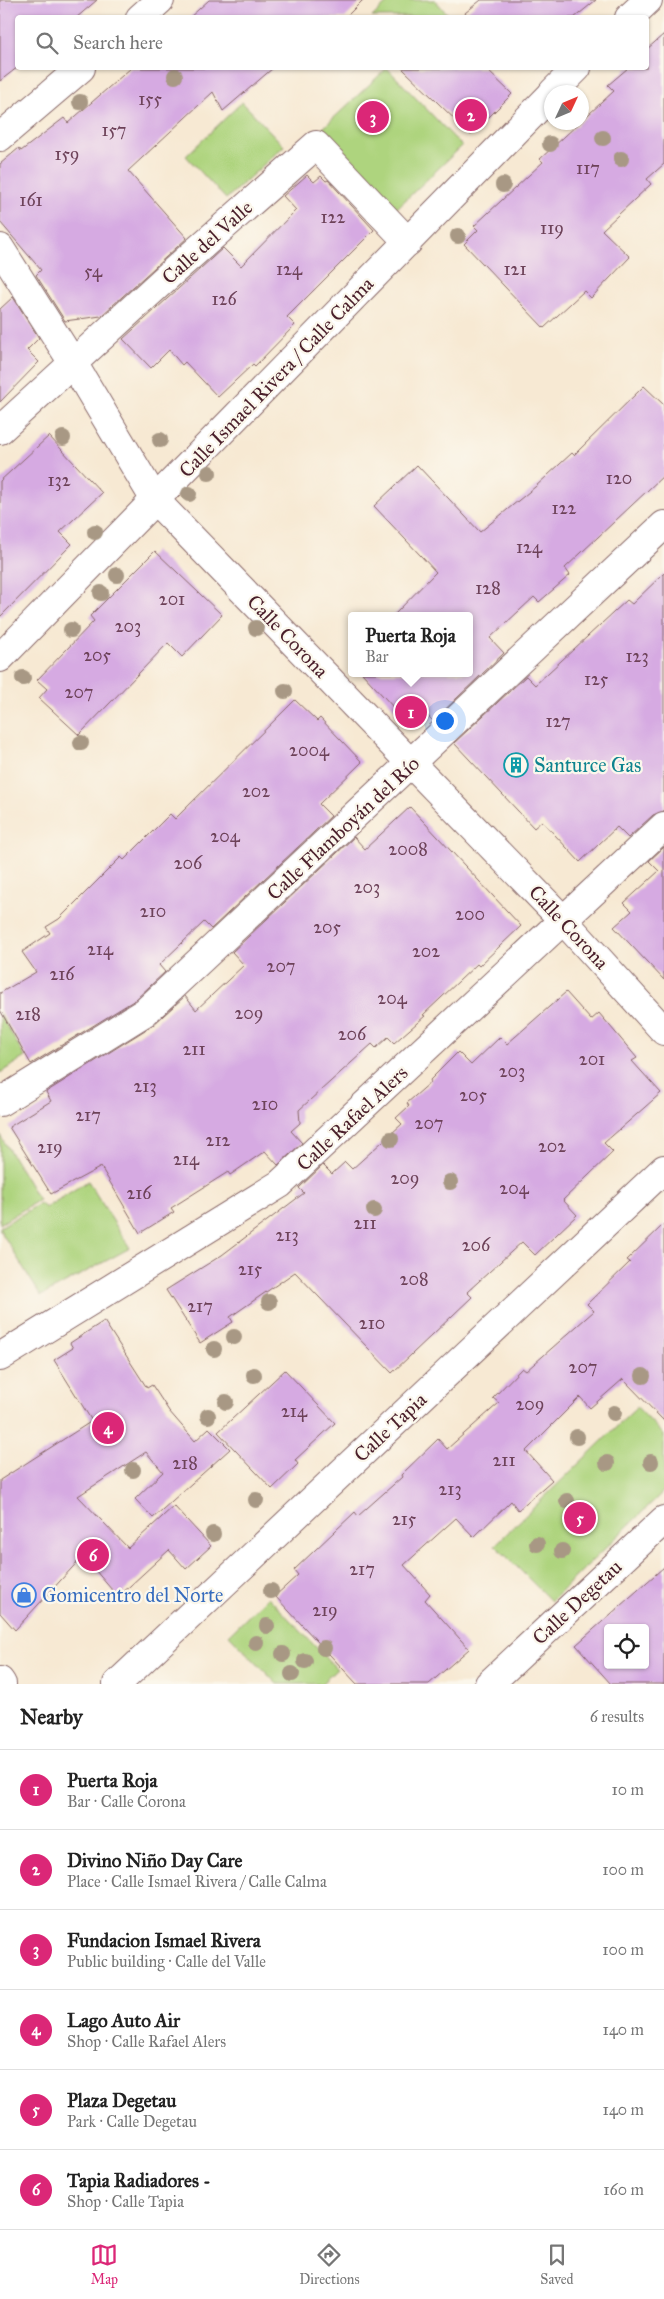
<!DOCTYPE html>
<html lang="en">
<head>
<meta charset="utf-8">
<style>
	:root { --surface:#fff; --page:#f2f2f2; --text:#222; --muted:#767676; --line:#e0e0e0; --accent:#db2777 }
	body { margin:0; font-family:"IM FELL Great Primer",serif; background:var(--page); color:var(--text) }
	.controls { position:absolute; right:15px; bottom:15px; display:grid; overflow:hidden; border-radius:5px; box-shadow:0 1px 4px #0004 }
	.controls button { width:45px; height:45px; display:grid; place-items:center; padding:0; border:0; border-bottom:1px solid var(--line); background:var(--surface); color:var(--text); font:25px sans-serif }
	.compass { position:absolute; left:544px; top:85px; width:45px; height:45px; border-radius:50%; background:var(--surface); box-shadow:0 1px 4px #0004; rotate:46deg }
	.you { position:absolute; left:444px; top:720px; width:18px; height:18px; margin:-12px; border:4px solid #fff; border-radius:50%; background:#1a73e8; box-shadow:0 0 0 8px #1a73e833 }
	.badge { display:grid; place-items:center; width:32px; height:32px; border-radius:50%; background:var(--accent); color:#fff; font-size:16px; font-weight:700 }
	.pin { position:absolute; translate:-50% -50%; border:2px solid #fff; box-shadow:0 1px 5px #0006 }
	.popup { position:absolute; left:348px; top:612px; width:125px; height:65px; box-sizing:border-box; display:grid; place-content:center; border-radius:5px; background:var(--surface); filter:drop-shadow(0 1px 4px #0005); font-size:16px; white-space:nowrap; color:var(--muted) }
	.popup b { font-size:19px; color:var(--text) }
	.popup::after { content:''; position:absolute; left:50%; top:100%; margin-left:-10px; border:10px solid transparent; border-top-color:var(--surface) }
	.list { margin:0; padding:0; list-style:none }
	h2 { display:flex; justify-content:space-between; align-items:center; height:65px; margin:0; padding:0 20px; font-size:21px }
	h2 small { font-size:16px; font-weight:400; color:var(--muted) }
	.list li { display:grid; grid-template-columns:32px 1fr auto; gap:15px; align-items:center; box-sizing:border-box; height:80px; padding:0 20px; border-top:1px solid var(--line) }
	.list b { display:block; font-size:19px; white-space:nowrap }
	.list p { margin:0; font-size:16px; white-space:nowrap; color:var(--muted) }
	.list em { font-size:16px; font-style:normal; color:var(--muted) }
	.icon { flex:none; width:28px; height:28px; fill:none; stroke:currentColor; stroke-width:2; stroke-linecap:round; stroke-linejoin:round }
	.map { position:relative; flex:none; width:664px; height:1684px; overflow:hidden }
	.search { position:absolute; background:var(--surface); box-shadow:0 1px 4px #0004; left:15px; right:15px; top:15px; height:55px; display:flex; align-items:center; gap:12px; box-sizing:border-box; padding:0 18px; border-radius:5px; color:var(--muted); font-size:19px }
	.sheet { height:545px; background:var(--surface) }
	nav { display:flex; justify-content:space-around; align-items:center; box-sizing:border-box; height:70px; border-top:1px solid var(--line); background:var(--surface); font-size:14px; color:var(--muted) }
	nav a { display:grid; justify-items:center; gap:2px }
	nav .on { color:var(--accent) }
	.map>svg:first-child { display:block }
</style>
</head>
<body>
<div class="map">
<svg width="664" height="1684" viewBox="0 0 664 1684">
	<rect width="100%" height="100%" fill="#fbf7ec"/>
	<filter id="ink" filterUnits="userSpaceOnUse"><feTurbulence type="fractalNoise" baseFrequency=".02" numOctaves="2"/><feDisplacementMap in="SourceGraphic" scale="10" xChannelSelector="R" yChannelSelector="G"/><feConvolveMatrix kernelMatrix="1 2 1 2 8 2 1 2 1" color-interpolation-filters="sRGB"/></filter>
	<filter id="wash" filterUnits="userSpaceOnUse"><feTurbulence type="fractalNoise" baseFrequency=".0096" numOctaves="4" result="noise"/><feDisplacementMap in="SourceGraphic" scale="20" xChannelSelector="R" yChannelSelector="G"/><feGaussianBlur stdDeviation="1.12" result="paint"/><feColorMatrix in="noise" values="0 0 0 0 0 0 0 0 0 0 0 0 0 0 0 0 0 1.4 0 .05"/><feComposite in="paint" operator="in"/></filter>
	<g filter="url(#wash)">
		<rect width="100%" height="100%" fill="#f7e9d3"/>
		<!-- green -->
		<g fill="#aed47e" stroke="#7c7a54">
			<path d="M390 0H435L450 17H372Z"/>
			<path d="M387 68 462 146 396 209 322 129Z"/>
			<path d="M242 102 284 146 226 199 186 156Z"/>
			<path d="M0 1014 25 1057 0 1073Z"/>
			<path d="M0 1135 39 1200 0 1224Z"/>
			<path d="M88 1181 130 1248 41 1296 0 1230V1227L41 1203 45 1208Z"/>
			<path d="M637 1407 664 1435V1491L551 1601 495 1545Z"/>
			<path d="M268 1597 337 1669 321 1684H277L229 1635Z"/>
		</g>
		<g id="blocks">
			<!-- building -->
			<g fill="#d6aae2" fill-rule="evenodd">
				<path d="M0 0H97L76 18H18V67L0 81Z"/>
				<path d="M209 0H363L345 18H189Z"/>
				<path d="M481 0H596L574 18H468L465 13Z"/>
				<path d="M664 34V164L647 179 651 184 602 230 630 257 591 298 584 291 544 328 464 244 478 230 474 226 543 162 540 159 614 91 608 85 628 68H646V50Z"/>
				<path d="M131 68H273L223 111 213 92 128 171 187 238 101 316 65 321 36 275 41 270 0 222V164L19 148 21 151 64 118 68 123Z"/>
				<path d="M402 68H485L512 94 471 135Z"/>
				<path d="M307 175 314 182 321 176 326 181 328 180 374 230 287 317 295 325 255 366 253 364 218 397 185 362 182 365 169 350 151 368 123 339 223 248 241 266 296 210 283 196Z"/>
				<path d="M13 297 39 338 27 350 39 362 0 402V309Z"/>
				<path d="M644 386 664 405V475L565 568 570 575 539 602 534 597 490 638 504 653 433 721 425 713 418 720H405L362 673H470V616H393L436 572 374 506 417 465 480 532 535 487 572 453 574 455Z"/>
				<path d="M49 436 102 493 60 532 72 544 0 617V481Z"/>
				<path d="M155 551 222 615 182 657 168 643 79 735 39 698 47 689 37 680 94 621 90 616Z"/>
				<path d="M664 573V811L653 815 628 838 617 827 580 862 542 821 534 828 454 743 526 676 535 685 627 600 632 604Z"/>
				<path d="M295 700 317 721 320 718 362 762 319 804 331 816 211 929 204 922 159 965 165 972 135 1000 31 1064 0 1010V993L36 972 22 952 50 933 46 927 59 919 121 857 124 860 170 814 175 819Z"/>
				<path d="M410 807 521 926 479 966 477 964 423 1015 425 1016 394 1043 388 1037 376 1048 372 1044 299 1110 300 1123 291 1131 302 1143 278 1165 265 1151 230 1175 228 1172 171 1208 174 1212 140 1233 101 1167 51 1194 9 1127 51 1101 46 1092 153 1025 185 996 196 1010 244 965 232 952 354 837 365 849Z"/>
				<path d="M664 847V980L614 927 632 911 624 903 659 871 649 861Z"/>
				<path d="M566 992 591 1020 599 1013 637 1058 632 1061 661 1093 604 1143 613 1152 563 1200 577 1215 535 1255 522 1242 467 1292 472 1297 392 1373 295 1272 230 1317 233 1322 200 1343 166 1290 222 1255 304 1193 299 1188 323 1165 332 1174 345 1162 352 1169 402 1124 396 1118 409 1106 407 1103 431 1082 430 1080 458 1052 471 1065 500 1037 507 1044Z"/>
				<path d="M664 1224V1421L623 1379 590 1408 580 1397 526 1451 552 1480 518 1510 511 1501 474 1537 456 1518 404 1565 430 1594 425 1600 469 1649 429 1684H357L275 1596 298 1575 294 1570 355 1512 358 1516 402 1477 401 1475 438 1439 447 1449 499 1403 493 1398 522 1368 526 1371 594 1311 587 1304 630 1262 627 1260Z"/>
				<path d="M104 1321 147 1388 152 1385 169 1411 195 1441 209 1428 230 1449 153 1518 135 1499 163 1472 146 1452 78 1496 128 1548 174 1506 211 1546 186 1569 169 1550 118 1597 83 1556 15 1630 0 1613V1480L92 1421 54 1360 73 1348 70 1343Z"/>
				<path d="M285 1370 335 1423 295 1460 298 1464 272 1489 218 1432Z"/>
				<path d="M664 1567V1684H611L576 1645ZM608 1628H645V1665H608Z"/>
			</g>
		</g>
	</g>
	<g filter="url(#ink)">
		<use href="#blocks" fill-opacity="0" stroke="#876666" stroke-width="1"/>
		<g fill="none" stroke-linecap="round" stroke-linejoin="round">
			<!-- minor casing -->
			<g stroke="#876666" stroke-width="30">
				<g id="minor">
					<path d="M140 18 160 0"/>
					<path d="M629 18 648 0"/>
					<path d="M553 92 577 68"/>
					<path d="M0 137 81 68"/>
					<path d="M0 248 73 363 155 500 564 921 664 1031"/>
					<path d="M0 430 169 275 316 145 408 242"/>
					<path d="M0 658 552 94"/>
					<path d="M0 1102 145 1012 664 525"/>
					<path d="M0 1357 280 1184 664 826"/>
					<path d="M0 1681 2 1684"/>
					<path d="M117 1684 664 1169"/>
					<path d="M489 1684 664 1520"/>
				</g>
			</g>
			<!-- minor -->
			<use href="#minor" stroke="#fff" stroke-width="28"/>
		</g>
		<!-- trees -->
		<g fill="#a89884">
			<circle cx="175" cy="76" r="8"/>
			<circle cx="80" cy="102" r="8"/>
			<circle cx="603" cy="138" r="8"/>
			<circle cx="550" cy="144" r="8"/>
			<circle cx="621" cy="159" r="8"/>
			<circle cx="503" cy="185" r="8"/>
			<circle cx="458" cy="236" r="8"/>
			<circle cx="63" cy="438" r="8"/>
			<circle cx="160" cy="440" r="8"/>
			<circle cx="209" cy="473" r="8"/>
			<circle cx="189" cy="494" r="8"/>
			<circle cx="95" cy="532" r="8"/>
			<circle cx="117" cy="575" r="8"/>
			<circle cx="101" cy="593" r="8"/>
			<circle cx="256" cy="628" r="8"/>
			<circle cx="71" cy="630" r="8"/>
			<circle cx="23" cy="678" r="8"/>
			<circle cx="285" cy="691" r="8"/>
			<circle cx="81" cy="743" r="8"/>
			<circle cx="391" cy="1139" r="8"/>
			<circle cx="450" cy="1182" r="8"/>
			<circle cx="374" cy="1210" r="8"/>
			<circle cx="269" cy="1302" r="8"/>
			<circle cx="234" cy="1337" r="8"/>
			<circle cx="214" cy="1349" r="8"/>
			<circle cx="254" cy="1375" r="8"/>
			<circle cx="643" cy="1376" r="8"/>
			<circle cx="226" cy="1402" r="8"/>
			<circle cx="614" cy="1413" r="8"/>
			<circle cx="208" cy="1416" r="8"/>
			<circle cx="577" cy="1437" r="8"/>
			<circle cx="651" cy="1462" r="8"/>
			<circle cx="607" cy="1463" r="8"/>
			<circle cx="133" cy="1470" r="8"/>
			<circle cx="256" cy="1500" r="8"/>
			<circle cx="567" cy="1501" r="8"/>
			<circle cx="213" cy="1534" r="8"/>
			<circle cx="537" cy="1544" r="8"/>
			<circle cx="562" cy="1551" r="8"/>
			<circle cx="271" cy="1591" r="8"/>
			<circle cx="267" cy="1626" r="8"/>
			<circle cx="256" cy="1643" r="8"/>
			<circle cx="324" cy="1648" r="8"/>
			<circle cx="283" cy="1654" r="8"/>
			<circle cx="305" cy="1661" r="8"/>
			<circle cx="292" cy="1674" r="8"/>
		</g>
	</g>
	<!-- icons -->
	<defs>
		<g id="building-ring" transform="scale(1.25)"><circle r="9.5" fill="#fbf7ec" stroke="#0f9aa8" stroke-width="1.5"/><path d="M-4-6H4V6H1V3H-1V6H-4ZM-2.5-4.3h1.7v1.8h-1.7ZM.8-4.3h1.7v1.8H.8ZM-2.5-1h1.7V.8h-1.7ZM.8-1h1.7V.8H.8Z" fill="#0f9aa8"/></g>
		<g id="shop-ring" transform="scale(1.25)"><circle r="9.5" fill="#fbf7ec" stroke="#3f7fe0" stroke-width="1.5"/><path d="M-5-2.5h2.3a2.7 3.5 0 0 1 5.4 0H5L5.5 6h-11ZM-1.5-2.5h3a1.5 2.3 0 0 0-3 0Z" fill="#3f7fe0"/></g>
	</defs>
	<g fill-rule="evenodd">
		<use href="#building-ring" x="516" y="765"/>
		<use href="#shop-ring" x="24" y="1595"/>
	</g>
	<g text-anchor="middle" stroke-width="4.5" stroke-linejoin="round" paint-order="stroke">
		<!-- number labels -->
		<g font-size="18" fill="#6d4259">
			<text x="150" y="105">155</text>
			<text x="114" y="136">157</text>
			<text x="67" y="160">159</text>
			<text x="588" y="174">117</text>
			<text x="31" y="206">161</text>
			<text x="333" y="223">122</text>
			<text x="552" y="234">119</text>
			<text x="289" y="275">124</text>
			<text x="515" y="275">121</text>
			<text x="93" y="277">54</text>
			<text x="224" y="305">126</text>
			<text x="619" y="484">120</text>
			<text x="59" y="486">132</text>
			<text x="564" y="514">122</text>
			<text x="529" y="553">124</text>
			<text x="488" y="594">128</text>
			<text x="172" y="605">201</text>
			<text x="128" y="632">203</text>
			<text x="97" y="661">205</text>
			<text x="637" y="662">123</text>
			<text x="596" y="685">125</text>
			<text x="79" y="698">207</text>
			<text x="558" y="727">127</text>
			<text x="309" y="756">2004</text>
			<text x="256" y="797">202</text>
			<text x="225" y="842">204</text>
			<text x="408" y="855">2008</text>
			<text x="188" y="869">206</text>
			<text x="367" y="893">203</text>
			<text x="153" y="917">210</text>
			<text x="470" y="920">200</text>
			<text x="327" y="933">205</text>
			<text x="100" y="955">214</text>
			<text x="426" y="957">202</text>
			<text x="281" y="972">207</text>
			<text x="62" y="980">216</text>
			<text x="392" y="1004">204</text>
			<text x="249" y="1019">209</text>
			<text x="28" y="1020">218</text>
			<text x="352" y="1040">206</text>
			<text x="194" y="1055">211</text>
			<text x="592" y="1065">201</text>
			<text x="512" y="1077">203</text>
			<text x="145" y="1092">213</text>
			<text x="473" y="1101">205</text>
			<text x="265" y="1110">210</text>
			<text x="88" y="1121">217</text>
			<text x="429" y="1129">207</text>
			<text x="218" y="1146">212</text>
			<text x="552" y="1152">202</text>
			<text x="50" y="1153">219</text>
			<text x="186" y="1165">214</text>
			<text x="405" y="1184">209</text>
			<text x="514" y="1194">204</text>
			<text x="139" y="1199">216</text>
			<text x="365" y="1229">211</text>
			<text x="287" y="1241">213</text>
			<text x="476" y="1251">206</text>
			<text x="250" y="1275">215</text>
			<text x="414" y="1285">208</text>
			<text x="200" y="1312">217</text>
			<text x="372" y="1329">210</text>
			<text x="583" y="1373">207</text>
			<text x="530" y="1410">209</text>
			<text x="294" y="1417">214</text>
			<text x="504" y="1466">211</text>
			<text x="185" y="1469">218</text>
			<text x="450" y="1495">213</text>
			<text x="404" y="1525">215</text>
			<text x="362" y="1575">217</text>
			<text x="325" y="1616">219</text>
		</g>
		<!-- street labels -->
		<g font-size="20" fill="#4a1f2b" stroke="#fbf7ec">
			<text transform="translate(207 242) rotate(-42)" y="7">Calle del Valle</text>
			<text transform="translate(276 377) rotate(-46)" y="7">Calle Ismael Rivera / Calle Calma</text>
			<text transform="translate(288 636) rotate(46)" y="7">Calle Corona</text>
			<text transform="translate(343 828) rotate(-43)" y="7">Calle Flamboyán del Río</text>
			<text transform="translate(569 927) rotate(47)" y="7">Calle Corona</text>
			<text transform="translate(352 1118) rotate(-43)" y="7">Calle Rafael Alers</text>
			<text transform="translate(390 1427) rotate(-43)" y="7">Calle Tapia</text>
			<text transform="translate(577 1602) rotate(-43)" y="7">Calle Degetau</text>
		</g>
		<!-- culture labels -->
		<g font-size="20" fill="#0d838f" stroke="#fbf7ec" text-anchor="start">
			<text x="534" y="772">Santurce Gas</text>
		</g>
		<!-- shop labels -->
		<g font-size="20" fill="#366cbe" stroke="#fbf7ec" text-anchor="start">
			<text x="42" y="1602">Gomicentro del Norte</text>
		</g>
	</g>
</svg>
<div class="controls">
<button><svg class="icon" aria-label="locate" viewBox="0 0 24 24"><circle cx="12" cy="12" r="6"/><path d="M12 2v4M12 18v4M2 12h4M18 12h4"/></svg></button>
</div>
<svg class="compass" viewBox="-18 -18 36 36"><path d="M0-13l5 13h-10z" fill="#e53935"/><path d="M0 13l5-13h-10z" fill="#767676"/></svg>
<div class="you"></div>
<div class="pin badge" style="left:411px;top:712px">1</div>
<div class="popup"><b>Puerta Roja</b>Bar</div>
<div class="pin badge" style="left:471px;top:115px">2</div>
<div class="pin badge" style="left:373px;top:117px">3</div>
<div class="pin badge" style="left:108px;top:1428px">4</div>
<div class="pin badge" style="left:580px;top:1518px">5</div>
<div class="pin badge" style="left:93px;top:1555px">6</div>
<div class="search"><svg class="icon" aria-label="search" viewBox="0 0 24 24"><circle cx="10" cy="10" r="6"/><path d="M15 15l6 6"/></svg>Search here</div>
</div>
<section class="sheet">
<h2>Nearby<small>6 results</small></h2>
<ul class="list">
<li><span class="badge">1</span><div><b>Puerta Roja</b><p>Bar · Calle Corona</p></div><em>10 m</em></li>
<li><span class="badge">2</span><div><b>Divino Niño Day Care</b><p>Place · Calle Ismael Rivera / Calle Calma</p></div><em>100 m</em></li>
<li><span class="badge">3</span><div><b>Fundacion Ismael Rivera</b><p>Public building · Calle del Valle</p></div><em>100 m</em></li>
<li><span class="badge">4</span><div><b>Lago Auto Air</b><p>Shop · Calle Rafael Alers</p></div><em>140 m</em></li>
<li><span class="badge">5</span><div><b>Plaza Degetau</b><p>Park · Calle Degetau</p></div><em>140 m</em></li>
<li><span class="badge">6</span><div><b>Tapia Radiadores -</b><p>Shop · Calle Tapia</p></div><em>160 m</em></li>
</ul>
</section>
<nav>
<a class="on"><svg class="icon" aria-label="map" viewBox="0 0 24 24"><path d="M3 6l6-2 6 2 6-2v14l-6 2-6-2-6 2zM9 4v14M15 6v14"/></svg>Map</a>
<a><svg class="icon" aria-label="directions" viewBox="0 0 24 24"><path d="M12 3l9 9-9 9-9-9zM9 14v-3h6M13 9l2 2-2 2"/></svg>Directions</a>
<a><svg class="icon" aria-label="saved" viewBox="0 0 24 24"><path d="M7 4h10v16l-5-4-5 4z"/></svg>Saved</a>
</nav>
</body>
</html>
